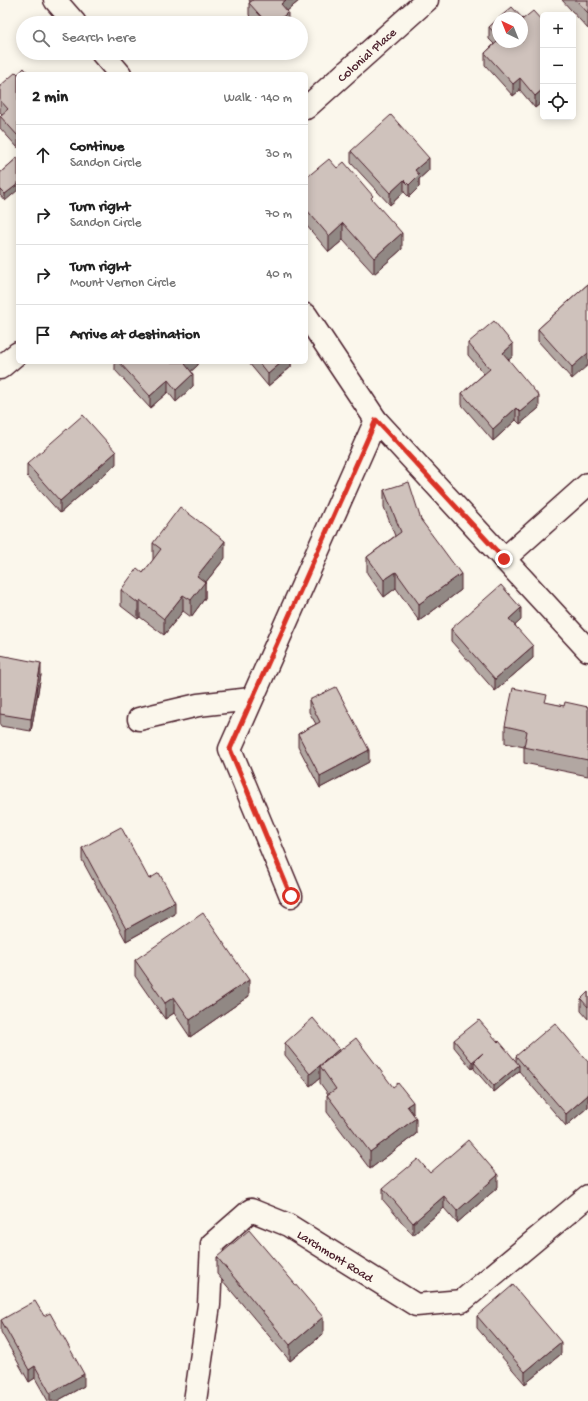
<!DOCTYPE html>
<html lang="en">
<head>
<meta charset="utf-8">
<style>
	:root { --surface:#fff; --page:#f6f6f6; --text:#222; --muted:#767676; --line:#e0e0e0 }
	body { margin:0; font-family:"Gochi Hand",sans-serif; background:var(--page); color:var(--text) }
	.controls { position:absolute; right:12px; top:12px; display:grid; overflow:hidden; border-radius:6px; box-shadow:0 2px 10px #0003 }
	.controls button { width:36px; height:36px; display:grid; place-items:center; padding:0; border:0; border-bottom:1px solid var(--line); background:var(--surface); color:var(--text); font:20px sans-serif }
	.compass { position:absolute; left:492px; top:12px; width:36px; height:36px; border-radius:50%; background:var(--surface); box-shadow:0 2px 10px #0003; rotate:317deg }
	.stop { position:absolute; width:12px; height:12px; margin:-9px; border:3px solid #d93025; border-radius:50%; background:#fff }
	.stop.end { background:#d93025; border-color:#fff; box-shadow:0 1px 4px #0008 }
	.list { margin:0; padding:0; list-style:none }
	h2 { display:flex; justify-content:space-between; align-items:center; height:52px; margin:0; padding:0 16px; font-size:17px }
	h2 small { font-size:13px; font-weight:400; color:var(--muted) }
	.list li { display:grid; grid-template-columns:26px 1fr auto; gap:12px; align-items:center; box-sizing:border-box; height:60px; padding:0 16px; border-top:1px solid var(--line) }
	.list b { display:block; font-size:15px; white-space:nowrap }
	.list p { margin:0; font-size:13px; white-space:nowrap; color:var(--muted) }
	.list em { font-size:13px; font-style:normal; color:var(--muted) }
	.icon { flex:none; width:22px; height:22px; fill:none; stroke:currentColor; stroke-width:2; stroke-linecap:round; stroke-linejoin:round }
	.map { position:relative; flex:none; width:588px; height:1401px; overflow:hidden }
	.search { position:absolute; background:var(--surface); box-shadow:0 2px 10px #0003; left:16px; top:16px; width:292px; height:44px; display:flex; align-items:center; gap:10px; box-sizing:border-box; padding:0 14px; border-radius:22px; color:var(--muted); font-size:15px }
	.panel { position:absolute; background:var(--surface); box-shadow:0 2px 10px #0003; left:16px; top:72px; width:292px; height:292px; border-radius:6px }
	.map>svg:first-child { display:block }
</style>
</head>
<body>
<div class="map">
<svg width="588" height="1401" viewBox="0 0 588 1401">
	<rect width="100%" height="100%" fill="#fbf7ec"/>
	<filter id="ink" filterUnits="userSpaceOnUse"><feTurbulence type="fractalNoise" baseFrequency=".025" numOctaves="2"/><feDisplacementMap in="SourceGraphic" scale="8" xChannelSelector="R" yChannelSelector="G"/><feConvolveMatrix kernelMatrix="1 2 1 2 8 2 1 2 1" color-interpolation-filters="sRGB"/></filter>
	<g filter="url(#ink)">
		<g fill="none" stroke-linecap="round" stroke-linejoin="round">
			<!-- minor casing -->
			<g stroke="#4a1f2b" stroke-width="25">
				<g id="minor">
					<path d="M55 0 75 23"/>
					<path d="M102 53 120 74"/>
					<path d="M306 108 427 0"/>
					<path d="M306 315 376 420 588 650"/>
					<path d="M0 368 18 353"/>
					<path d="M504 559 588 484"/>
					<path d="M139 719 198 705 251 699"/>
					<path d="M291 896 230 749 376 420"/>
					<path d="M195 1401 209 1305 212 1244 251 1210 288 1225 416 1305 462 1301 588 1196"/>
				</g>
			</g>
			<!-- minor -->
			<use href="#minor" stroke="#fbf7ec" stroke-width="22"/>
		</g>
		<!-- wall -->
		<g fill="#b2a7a2" stroke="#4a1f2b">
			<path d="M249 0H300L287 11 288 23H256L249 15V3L250 2Z"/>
			<path d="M562 0H588V29Z"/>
			<path d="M498 19V42L523 19 543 22V101L535 108 520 90 513 96 485 65V53L494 44 489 39V27Z"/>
			<path d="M18 74V148L0 128V116L2 114 0 112V86Z"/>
			<path d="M351 151 429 170 419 179V187L409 197 404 192 390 205 351 163Z"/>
			<path d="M18 157 5 201 0 195V173Z"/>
			<path d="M337 168 373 201 402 249 374 274 343 240 329 252 306 225V178Z"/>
			<path d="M588 284 572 379 538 341V329Z"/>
			<path d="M468 343 513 356 508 360 539 408 520 424 516 420 493 441 462 405V393L484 374 468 355Z"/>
			<path d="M115 362H198V365L191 371 193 386 176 402 168 392 150 408 115 370Z"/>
			<path d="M248 362H291V367L268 386Z"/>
			<path d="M27 464H116L60 513 27 476Z"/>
			<path d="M384 490 421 520 461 590 419 621 396 588 384 597 367 573V557L395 536 384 507Z"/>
			<path d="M153 543 225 558 205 583V598L191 617 183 611 164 635 140 617 138 619 121 606V590L143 573 153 560Z"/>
			<path d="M521 620 515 625 533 658 495 691 451 641V629Z"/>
			<path d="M0 655 41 675 31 731 0 726Z"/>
			<path d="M309 700 369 762 320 788 298 746V734L316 724 309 712Z"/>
			<path d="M547 703 564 706 588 707V776L524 763V747L505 743V726Z"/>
			<path d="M82 848 149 879 175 914 126 941 82 860Z"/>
			<path d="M135 960 249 996 190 1037 174 1013 165 1019 135 976Z"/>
			<path d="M588 992V1019L581 1011V999Z"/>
			<path d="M454 1040 498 1042 516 1062V1056L588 1062V1107L566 1126 519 1071 494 1092 474 1069V1067L472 1069 454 1047Z"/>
			<path d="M285 1043 339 1051 413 1113 416 1134 370 1169 327 1112V1095L328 1094 320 1083V1078L310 1086 285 1055Z"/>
			<path d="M430 1173 498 1187 457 1223 444 1208 413 1235 383 1200V1188Z"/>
			<path d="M217 1257 323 1334 290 1361 217 1274Z"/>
			<path d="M477 1316 561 1354 525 1384 477 1328Z"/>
			<path d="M1 1320 84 1386 57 1401H48L35 1378 29 1382 1 1332Z"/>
		</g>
		<!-- shaded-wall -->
		<g fill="#918884" stroke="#4a1f2b">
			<path d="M286 0H300L281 16V4Z"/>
			<path d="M288 12V23H276Z"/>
			<path d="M520 78V90L513 96V84Z"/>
			<path d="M543 89V101L535 108V96Z"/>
			<path d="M429 158V170L419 179V187L409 197V185L415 170Z"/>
			<path d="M404 180V192L390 205V193Z"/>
			<path d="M18 184V190L5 201V194Z"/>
			<path d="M343 223V240L329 252V236Z"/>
			<path d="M402 233V249L374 274V258Z"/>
			<path d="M513 344V356L503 365V353Z"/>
			<path d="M588 353V365L572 379V367Z"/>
			<path d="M187 362H198V365L185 377V364Z"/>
			<path d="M282 362H291V367L268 386V374Z"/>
			<path d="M193 374V386L176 402V390Z"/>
			<path d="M168 380V392L150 408V396Z"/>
			<path d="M539 396V408L520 424V412Z"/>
			<path d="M516 408V420L493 441V429Z"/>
			<path d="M116 452V464L60 513V501Z"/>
			<path d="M225 541V558L205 583V598L191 617V600L197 576Z"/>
			<path d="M396 572V588L384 597V580Z"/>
			<path d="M461 574V590L419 621V604Z"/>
			<path d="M183 595V611L164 635V619Z"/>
			<path d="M140 600V617L138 619V603Z"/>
			<path d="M521 608V620L509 631V619Z"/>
			<path d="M533 646V658L495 691V679Z"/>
			<path d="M41 663V675L31 731V719Z"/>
			<path d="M369 750V762L320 788V776Z"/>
			<path d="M175 902V914L126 941V929Z"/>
			<path d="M249 980V996L190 1037V1020Z"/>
			<path d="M174 997V1013L165 1019V1003Z"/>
			<path d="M339 1049V1061L320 1066V1078L310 1086V1074Z"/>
			<path d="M483 1053 474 1062V1067L472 1069V1062Z"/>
			<path d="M519 1065V1071L494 1092V1086Z"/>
			<path d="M588 1095V1107L566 1126V1114Z"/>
			<path d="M413 1102V1118L407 1106Z"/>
			<path d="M416 1118V1134L370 1169V1152Z"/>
			<path d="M498 1175V1187L457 1223V1211Z"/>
			<path d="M444 1196V1208L413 1235V1223Z"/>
			<path d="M323 1317V1334L290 1361V1345Z"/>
			<path d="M561 1342V1354L525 1384V1372Z"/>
			<path d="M35 1366V1378L29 1382V1370Z"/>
			<path d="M84 1374V1386L57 1401H50V1393Z"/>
		</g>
		<!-- building -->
		<g fill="#cfc2bc" stroke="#4a1f2b">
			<path d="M253 0H286L281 4 288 12 276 23H267L249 3Z"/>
			<path d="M576 0H588V13Z"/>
			<path d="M512 7 523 19 533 11 543 22V89L535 96 520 78 513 84 485 53 498 41V42H522V18H499Z"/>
			<path d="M498 19V37L489 27Z"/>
			<path d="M24 68 29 74H18Z"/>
			<path d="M16 72 18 74V136L0 116 8 109 0 100V86Z"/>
			<path d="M391 115 429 158 415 170 419 175 409 185 404 180 390 193 351 151Z"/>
			<path d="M18 157V184L5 194 0 189V173Z"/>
			<path d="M329 159 337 168 344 162 373 196 371 198 402 233 374 258 343 223 329 236 306 209V178Z"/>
			<path d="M588 284V353L572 367 538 329Z"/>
			<path d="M494 321 513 344 503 353 539 396 520 412 516 408 493 429 462 393 490 369 468 343Z"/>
			<path d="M119 362H187L185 364 193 374 176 390 168 380 150 396Z"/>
			<path d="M258 362H282L268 374Z"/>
			<path d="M83 415 116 452 60 501 27 464Z"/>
			<path d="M409 482 421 520 461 574 419 604 396 572 384 580 367 557 401 532 384 490Z"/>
			<path d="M180 507 225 541 197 576 205 582 191 600 183 595 164 619 140 600 138 603 121 590 137 568 143 573 161 549 153 543Z"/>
			<path d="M501 585 521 608 509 619 533 646 495 679 451 629Z"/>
			<path d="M0 655 41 663 31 719 0 714Z"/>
			<path d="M336 687 369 750 320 776 298 734 320 722 309 700Z"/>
			<path d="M513 688 547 695 545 702 564 706 565 702 588 707V760L524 747 527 731 505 726Z"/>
			<path d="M121 827 149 879 159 873 175 902 126 929 82 848Z"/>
			<path d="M203 913 249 980 190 1020 174 997 165 1003 135 960Z"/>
			<path d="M588 992V1007L581 999Z"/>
			<path d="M313 1018 339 1049 310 1074 285 1043Z"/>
			<path d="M479 1020 498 1042 499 1041 519 1065 494 1086 474 1062 483 1053 472 1062 454 1040Z"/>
			<path d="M555 1023 588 1062V1095L566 1114 516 1056Z"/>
			<path d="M356 1038 393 1087 398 1083 413 1102 407 1106 416 1118 370 1152 327 1095 336 1089 320 1066Z"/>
			<path d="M468 1140 498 1175 457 1211 444 1196 413 1223 383 1188 418 1159 430 1173Z"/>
			<path d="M249 1230 323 1317 290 1345 217 1257Z"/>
			<path d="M513 1285 561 1342 525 1372 477 1316Z"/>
			<path d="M35 1301 44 1316 50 1313 84 1374 50 1393 35 1366 29 1370 1 1320Z"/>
		</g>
	</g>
	<g fill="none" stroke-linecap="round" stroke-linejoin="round" filter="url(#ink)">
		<!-- route -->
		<path stroke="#d93025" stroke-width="5" d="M291 896 230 749 376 420 504 559"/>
	</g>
	<g text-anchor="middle" stroke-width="3" stroke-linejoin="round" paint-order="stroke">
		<!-- street labels -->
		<g font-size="13" fill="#4a1f2b" stroke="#fbf7ec">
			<text transform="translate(366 54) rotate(-42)" y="5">Colonial Place</text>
			<text transform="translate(336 1255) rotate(32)" y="5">Larchmont Road</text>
		</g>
	</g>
</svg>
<div class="controls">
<button>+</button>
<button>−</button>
<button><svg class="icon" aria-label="locate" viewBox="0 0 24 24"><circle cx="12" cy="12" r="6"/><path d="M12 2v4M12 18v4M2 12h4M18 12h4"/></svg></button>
</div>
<svg class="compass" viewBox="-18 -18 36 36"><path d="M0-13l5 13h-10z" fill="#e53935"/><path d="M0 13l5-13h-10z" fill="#767676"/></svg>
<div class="stop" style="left:291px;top:896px"></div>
<div class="stop end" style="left:504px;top:559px"></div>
<div class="search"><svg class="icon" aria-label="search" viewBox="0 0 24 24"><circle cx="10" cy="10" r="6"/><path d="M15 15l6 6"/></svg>Search here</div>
<section class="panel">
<h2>2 min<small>Walk · 140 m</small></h2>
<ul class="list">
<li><svg class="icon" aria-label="ahead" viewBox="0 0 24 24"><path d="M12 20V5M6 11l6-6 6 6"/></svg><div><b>Continue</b><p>Sandon Circle</p></div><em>30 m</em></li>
<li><svg class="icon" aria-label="right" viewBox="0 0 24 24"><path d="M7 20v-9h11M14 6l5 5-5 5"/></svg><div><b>Turn right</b><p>Sandon Circle</p></div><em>70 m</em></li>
<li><svg class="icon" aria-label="right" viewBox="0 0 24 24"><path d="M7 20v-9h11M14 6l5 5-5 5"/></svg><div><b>Turn right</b><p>Mount Vernon Circle</p></div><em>40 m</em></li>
<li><svg class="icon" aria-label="arrive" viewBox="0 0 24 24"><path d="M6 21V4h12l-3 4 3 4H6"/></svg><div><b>Arrive at destination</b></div></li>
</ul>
</section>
</div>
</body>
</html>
